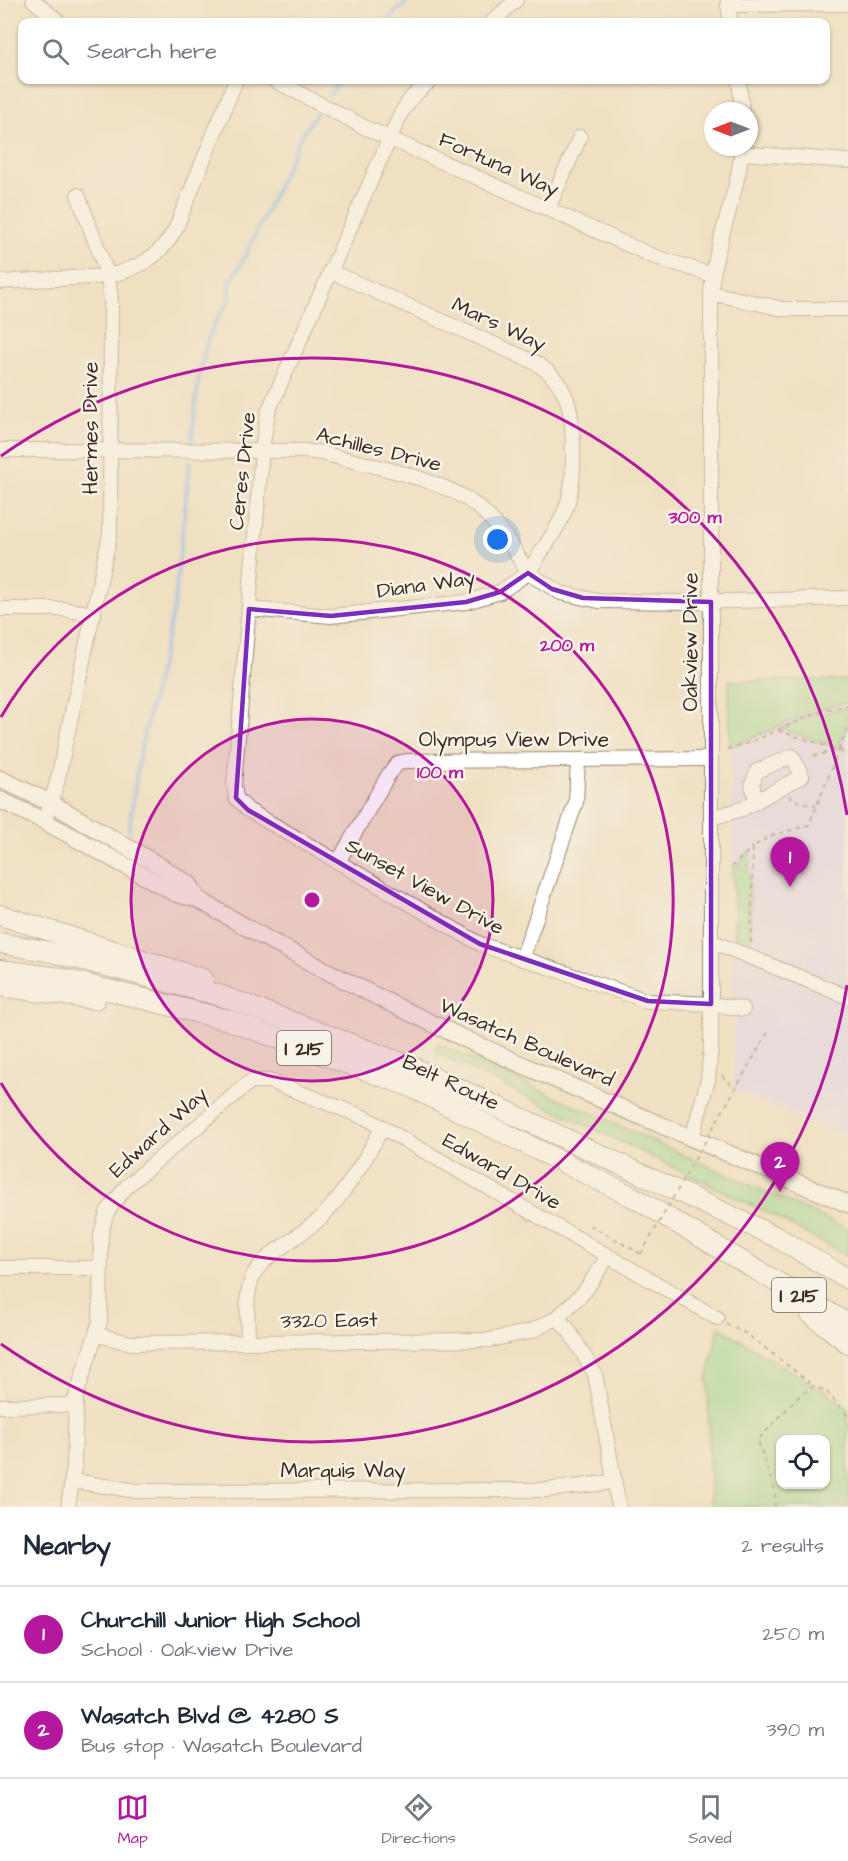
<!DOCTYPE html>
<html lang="en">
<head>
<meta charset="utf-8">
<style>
	:root { --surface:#fff; --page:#f2f2f3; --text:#1f2937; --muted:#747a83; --line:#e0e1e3; --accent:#b5179e }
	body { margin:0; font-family:"Architects Daughter",sans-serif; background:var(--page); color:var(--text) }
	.controls { position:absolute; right:18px; bottom:18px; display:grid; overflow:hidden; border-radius:12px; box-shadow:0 2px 4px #0004 }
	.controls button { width:54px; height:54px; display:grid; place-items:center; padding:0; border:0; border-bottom:2px solid var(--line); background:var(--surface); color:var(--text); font:30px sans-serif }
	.compass { position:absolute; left:704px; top:102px; width:54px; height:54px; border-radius:50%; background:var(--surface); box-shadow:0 2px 4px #0004; rotate:270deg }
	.you { position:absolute; left:498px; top:540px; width:21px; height:21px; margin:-15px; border:4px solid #fff; border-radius:50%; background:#1a73e8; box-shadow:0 0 0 9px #1a73e833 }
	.badge { display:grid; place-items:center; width:39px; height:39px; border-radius:50%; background:var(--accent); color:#fff; font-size:20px; font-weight:700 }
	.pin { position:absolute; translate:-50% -50px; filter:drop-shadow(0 2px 3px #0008) }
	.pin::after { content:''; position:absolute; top:32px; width:21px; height:18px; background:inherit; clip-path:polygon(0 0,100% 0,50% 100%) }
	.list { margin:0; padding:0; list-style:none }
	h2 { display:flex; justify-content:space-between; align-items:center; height:78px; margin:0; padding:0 24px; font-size:26px }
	h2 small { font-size:20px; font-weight:400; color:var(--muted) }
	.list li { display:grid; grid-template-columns:39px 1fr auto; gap:18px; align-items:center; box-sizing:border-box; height:96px; padding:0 24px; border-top:2px solid var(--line) }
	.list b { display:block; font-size:22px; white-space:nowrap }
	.list p { margin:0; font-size:20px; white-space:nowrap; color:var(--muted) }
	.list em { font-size:20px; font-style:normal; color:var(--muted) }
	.icon { flex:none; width:33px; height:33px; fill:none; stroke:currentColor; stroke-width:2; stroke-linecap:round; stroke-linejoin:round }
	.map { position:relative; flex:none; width:848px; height:1507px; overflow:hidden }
	.search { position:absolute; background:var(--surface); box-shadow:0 2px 4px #0004; left:18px; right:18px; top:18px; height:66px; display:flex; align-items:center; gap:15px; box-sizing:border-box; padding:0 21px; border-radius:12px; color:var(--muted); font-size:22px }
	.sheet { height:270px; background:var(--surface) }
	nav { display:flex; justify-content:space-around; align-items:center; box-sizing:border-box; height:84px; border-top:2px solid var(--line); background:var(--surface); font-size:16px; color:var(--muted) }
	nav a { display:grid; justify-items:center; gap:3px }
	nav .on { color:var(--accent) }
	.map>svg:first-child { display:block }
</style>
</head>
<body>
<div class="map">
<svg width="848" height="1507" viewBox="0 0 848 1507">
	<rect width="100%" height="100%" fill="#f7f3e8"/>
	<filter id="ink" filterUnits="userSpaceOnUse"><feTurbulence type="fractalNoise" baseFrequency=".0167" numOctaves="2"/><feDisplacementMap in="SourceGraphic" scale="12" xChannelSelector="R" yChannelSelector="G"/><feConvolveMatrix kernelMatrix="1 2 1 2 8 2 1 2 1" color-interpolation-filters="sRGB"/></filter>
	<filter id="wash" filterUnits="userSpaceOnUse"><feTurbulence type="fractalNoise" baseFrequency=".008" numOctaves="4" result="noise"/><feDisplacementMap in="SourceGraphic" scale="24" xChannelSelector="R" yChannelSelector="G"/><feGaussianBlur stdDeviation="1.35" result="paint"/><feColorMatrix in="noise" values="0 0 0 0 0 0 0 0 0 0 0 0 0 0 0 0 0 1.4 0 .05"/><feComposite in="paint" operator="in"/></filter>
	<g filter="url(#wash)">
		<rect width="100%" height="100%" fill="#f0e0c2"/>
		<!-- built -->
		<path fill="#e0d4f4" d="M848 679V1137L734 1091 731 682Z"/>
		<!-- green -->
		<g fill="#98da91" stroke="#6a8258" stroke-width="1.5" fill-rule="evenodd">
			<path d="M848 680V703C806 707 770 735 730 746L729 681Z"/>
			<path d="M848 707V724L838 748 781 729 811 716Z"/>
			<path d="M749 852 750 941 749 945 735 935 733 870Z"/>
			<path d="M438 1044 848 1229V1256L764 1211 435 1052Z"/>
			<path d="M719 1327 814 1386 826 1391 848 1409V1507H710L708 1377ZM780 1440H826V1484H780Z"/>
		</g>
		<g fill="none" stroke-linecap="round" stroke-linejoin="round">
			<!-- stream -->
			<g stroke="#82b8f1" stroke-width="4">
				<path d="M385 22 409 0"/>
				<path d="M329 96 341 80"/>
				<path d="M192 441C197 394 198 337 230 301V282L246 255 301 136 317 113"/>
				<path d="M129 830 140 752 174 607 190 461"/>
			</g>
		</g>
	</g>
	<g filter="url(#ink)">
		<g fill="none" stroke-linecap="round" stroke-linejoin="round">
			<!-- minor casing -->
			<g stroke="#968570" stroke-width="16">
				<g id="minor">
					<path d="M33 0 59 22"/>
					<path d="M728 0 730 22"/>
					<path d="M728 5 848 4"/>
					<path d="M492 22 516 0"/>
					<path d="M274 80 366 128 653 256 712 275"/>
					<path d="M431 80 412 97 401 113 268 412 262 450 234 785 236 798 248 810 480 944 648 1001 711 1004 743 1009"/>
					<path d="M739 80 742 111"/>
					<path d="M741 153 848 161"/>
					<path d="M548 209 580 137"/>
					<path d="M0 282 108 276 78 195"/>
					<path d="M711 293 783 309H848"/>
					<path d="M0 450 303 451 322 453C368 466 442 477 478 507 500 525 514 549 528 573 541 551 559 529 567 505 573 487 573 469 573 451 573 414 570 384 536 363L330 271"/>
					<path d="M0 609H62L94 614"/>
					<path d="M249 609 331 616 466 602 500 592 528 573 561 593 599 601 692 602 848 598"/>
					<path d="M711 818 742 809 802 776 792 756 757 771 752 784 756 800"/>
					<path d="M44 821 57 783 110 534 111 301 108 276C139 268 159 258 175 230L236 80"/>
					<path d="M338 862 389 774 398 763 406 761 711 759"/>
					<path d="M711 941 848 997"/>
					<path d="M522 959 576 802 578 760"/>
					<path d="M692 1138 708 1080 711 1045V293C714 243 738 198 742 147"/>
					<path d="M608 1256 585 1291 557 1318 568 1329 595 1374 619 1507"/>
					<path d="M0 1268H101"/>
					<path d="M97 1335 131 1343 490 1340 532 1331 557 1318"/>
					<path d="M248 1342C248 1319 244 1294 254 1274 264 1255 303 1234 321 1218 347 1191 365 1159 383 1127"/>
					<path d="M0 1406 75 1405"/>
					<path d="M73 1481 137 1491 546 1490 613 1482"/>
					<path d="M68 1507 74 1466 76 1396 100 1321 101 1234 107 1212 127 1186 251 1081H270L366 1118 717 1318"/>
				</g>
			</g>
			<!-- major casing -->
			<g stroke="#968570" stroke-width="19">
				<g id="major">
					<path d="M0 779 51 803 158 865 189 884 198 899"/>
					<path d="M0 800 44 821 177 894 198 899C404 1023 627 1110 848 1204"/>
				</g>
			</g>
			<!-- highway casing -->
			<g stroke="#968570" stroke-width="22">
				<g id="highway">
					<path d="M0 915 203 979"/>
					<path d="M0 943 56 953 222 996 410 1066 776 1237 848 1279"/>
					<path d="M0 970 60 978 228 1020 409 1086 633 1197 848 1324"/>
					<path d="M0 986 95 999"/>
					<path d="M811 1314 848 1343"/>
				</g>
			</g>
			<!-- path -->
			<g stroke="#968570" stroke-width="2" stroke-dasharray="4.5 4.5" stroke-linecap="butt">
				<path d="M727 749C769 740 804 711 848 706"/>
				<path d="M839 750 848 728"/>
				<path d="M813 756 839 750 848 755"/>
				<path d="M790 795 792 800 816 806"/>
				<path d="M731 867 753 847"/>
				<path d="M751 943 753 847 770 836 809 825 839 750 776 730"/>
				<path d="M722 1075 727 1082 737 1086"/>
				<path d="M734 1091 768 1032"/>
				<path d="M590 1225 641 1254"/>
				<path d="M726 1324 747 1334 814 1386"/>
				<path d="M775 1507V1493L758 1440 801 1394 814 1386 826 1391 848 1416"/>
			</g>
			<!-- minor -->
			<use href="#minor" stroke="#fff" stroke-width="14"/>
			<!-- major -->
			<use href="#major" stroke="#fff" stroke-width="16"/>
			<!-- highway -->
			<use href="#highway" stroke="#fff" stroke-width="20"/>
			<!-- path-bridge -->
			<path stroke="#968570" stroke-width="2" stroke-dasharray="4.5 4.5" stroke-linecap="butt" d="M641 1254 734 1091"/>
		</g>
	</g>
	<!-- marked area -->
	<path d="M0 0H848V1507H0ZM528 573 552 589 583 598 711 602V1004L648 1001 480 944 248 810 236 798 249 609 331 616 466 602 500 592Z" fill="#f0e0c2" fill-opacity=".55" fill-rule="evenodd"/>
	<path fill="none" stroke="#7b2cbf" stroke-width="4.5" stroke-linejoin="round" d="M528 573 552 589 583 598 711 602V1004L648 1001 480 944 248 810 236 798 249 609 331 616 466 602 500 592Z"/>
	<!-- distance rings -->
	<circle cx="312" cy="900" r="181" fill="#b5179e" fill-opacity=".12"/>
	<g fill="none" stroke="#b5179e" stroke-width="3">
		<circle cx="312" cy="900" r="181"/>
		<path d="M1 717A361 361 0 1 1 1 1083"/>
		<path d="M847 985A542 542 0 0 1 1 1344M1 456A542 542 0 0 1 847 815"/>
	</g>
	<g text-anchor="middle" stroke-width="5" stroke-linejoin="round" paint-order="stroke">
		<!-- shield labels -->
		<g fill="#f7f3e8" stroke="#73665b" stroke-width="1.5">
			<rect x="277" y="1031" width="54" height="34" rx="4.5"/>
			<rect x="772" y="1278" width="54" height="34" rx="4.5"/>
		</g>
		<g font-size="20" font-weight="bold" fill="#3b2a1e">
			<text x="304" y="1055">I 215</text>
			<text x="799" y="1302">I 215</text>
		</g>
		<!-- street labels -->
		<g font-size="21" fill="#3b2a1e" stroke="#f7f3e8">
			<text transform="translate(499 164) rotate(24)" y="7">Fortuna Way</text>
			<text transform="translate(499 324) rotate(25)" y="7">Mars Way</text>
			<text transform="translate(90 428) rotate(-90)" y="7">Hermes Drive</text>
			<text transform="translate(379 449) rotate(14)" y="7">Achilles Drive</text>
			<text transform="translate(242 471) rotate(-84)" y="7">Ceres Drive</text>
			<text transform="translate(426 584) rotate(-8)" y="7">Diana Way</text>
			<text transform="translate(690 642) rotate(-90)" y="7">Oakview Drive</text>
			<text x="514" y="746">Olympus View Drive</text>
			<text transform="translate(425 886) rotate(29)" y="7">Sunset View Drive</text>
			<text transform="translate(527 1042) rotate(24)" y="7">Wasatch Boulevard</text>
			<text transform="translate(451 1082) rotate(25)" y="7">Belt Route</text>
			<text transform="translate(158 1132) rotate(-42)" y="7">Edward Way</text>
			<text transform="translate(502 1171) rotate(30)" y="7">Edward Drive</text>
			<text transform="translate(329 1320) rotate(-1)" y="7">3320 East</text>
			<text x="343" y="1477">Marquis Way</text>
		</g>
	</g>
	<circle cx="312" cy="900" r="9" fill="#b5179e" stroke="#f7f3e8" stroke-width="3"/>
	<g font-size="18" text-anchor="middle" font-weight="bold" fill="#b5179e" stroke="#f7f3e8" stroke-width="5" stroke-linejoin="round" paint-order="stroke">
		<text x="695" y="523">300 m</text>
		<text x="567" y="651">200 m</text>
		<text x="440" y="778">100 m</text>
	</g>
</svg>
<div class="controls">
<button><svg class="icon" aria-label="locate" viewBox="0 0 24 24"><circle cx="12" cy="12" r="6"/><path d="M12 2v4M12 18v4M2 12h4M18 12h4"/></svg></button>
</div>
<svg class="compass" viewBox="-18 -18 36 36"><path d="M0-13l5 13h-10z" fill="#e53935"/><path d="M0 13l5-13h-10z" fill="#747a83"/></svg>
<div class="you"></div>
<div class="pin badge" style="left:790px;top:887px">1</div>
<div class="pin badge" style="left:780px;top:1192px">2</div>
<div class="search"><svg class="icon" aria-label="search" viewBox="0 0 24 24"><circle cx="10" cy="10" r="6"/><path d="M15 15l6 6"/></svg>Search here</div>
</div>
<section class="sheet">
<h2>Nearby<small>2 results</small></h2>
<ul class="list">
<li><span class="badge">1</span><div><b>Churchill Junior High School</b><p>School · Oakview Drive</p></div><em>250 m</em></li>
<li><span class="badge">2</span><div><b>Wasatch Blvd @ 4280 S</b><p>Bus stop · Wasatch Boulevard</p></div><em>390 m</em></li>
</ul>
</section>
<nav>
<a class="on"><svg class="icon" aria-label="map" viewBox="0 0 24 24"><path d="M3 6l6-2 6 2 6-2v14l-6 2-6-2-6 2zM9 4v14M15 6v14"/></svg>Map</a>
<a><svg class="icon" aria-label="directions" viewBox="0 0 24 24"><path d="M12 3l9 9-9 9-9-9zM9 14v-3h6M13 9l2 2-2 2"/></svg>Directions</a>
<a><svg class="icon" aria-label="saved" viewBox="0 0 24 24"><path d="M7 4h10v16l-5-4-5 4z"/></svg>Saved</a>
</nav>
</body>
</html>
